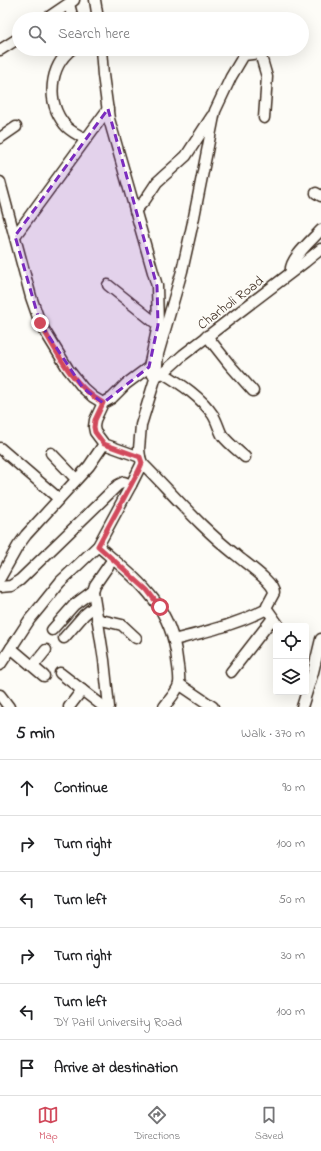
<!DOCTYPE html>
<html lang="en">
<head>
<meta charset="utf-8">
<style>
	:root { --surface:#fff; --page:#f2f2f2; --text:#202124; --muted:#757577; --line:#e0e0e0; --accent:#d1495b }
	body { margin:0; font-family:"Indie Flower",sans-serif; background:var(--page); color:var(--text) }
	.controls { position:absolute; right:12px; bottom:12px; display:grid; overflow:hidden; border-radius:4px; box-shadow:0 4px 16px #0002 }
	.controls button { width:36px; height:36px; display:grid; place-items:center; padding:0; border:0; border-bottom:1px solid var(--line); background:var(--surface); color:var(--text); font:20px sans-serif }
	.stop { position:absolute; width:12px; height:12px; margin:-9px; border:3px solid #d1495b; border-radius:50%; background:#fff }
	.stop.end { background:#d1495b; border-color:#fff; box-shadow:0 1px 4px #0008 }
	.list { margin:0; padding:0; list-style:none }
	h2 { display:flex; justify-content:space-between; align-items:center; height:52px; margin:0; padding:0 16px; font-size:17px }
	h2 small { font-size:13px; font-weight:400; color:var(--muted) }
	.list li { display:grid; grid-template-columns:26px 1fr auto; gap:12px; align-items:center; box-sizing:border-box; height:56px; padding:0 16px; border-top:1px solid var(--line) }
	.list b { display:block; font-size:15px; white-space:nowrap }
	.list p { margin:0; font-size:13px; white-space:nowrap; color:var(--muted) }
	.list em { font-size:13px; font-style:normal; color:var(--muted) }
	.icon { flex:none; width:22px; height:22px; fill:none; stroke:currentColor; stroke-width:2; stroke-linecap:round; stroke-linejoin:round }
	.map { position:relative; flex:none; width:321px; height:707px; overflow:hidden }
	.search { position:absolute; background:var(--surface); box-shadow:0 4px 16px #0002; left:12px; right:12px; top:12px; height:44px; display:flex; align-items:center; gap:10px; box-sizing:border-box; padding:0 14px; border-radius:22px; color:var(--muted); font-size:15px }
	.sheet { height:388px; background:var(--surface) }
	nav { display:flex; justify-content:space-around; align-items:center; box-sizing:border-box; height:56px; border-top:1px solid var(--line); background:var(--surface); font-size:11px; color:var(--muted) }
	nav a { display:grid; justify-items:center; gap:2px }
	nav .on { color:var(--accent) }
	.map>svg:first-child { display:block }
</style>
</head>
<body>
<div class="map">
<svg width="321" height="707" viewBox="0 0 321 707">
	<rect width="100%" height="100%" fill="#fdfcf7"/>
	<filter id="ink" filterUnits="userSpaceOnUse"><feTurbulence type="fractalNoise" baseFrequency=".025" numOctaves="2"/><feDisplacementMap in="SourceGraphic" scale="8" xChannelSelector="R" yChannelSelector="G"/><feConvolveMatrix kernelMatrix="1 2 1 2 8 2 1 2 1" color-interpolation-filters="sRGB"/></filter>
	<g filter="url(#ink)">
		<g fill="none" stroke-linecap="round" stroke-linejoin="round">
			<!-- minor casing -->
			<g stroke="#3b2a1e" stroke-width="13">
				<g id="minor">
					<path d="M95 0 98 19"/>
					<path d="M69 4 73 19"/>
					<path d="M46 19 74 0"/>
					<path d="M72 49C49 67 46 102 65 125 69 131 79 135 85 139"/>
					<path d="M101 49 103 75 109 119 157 286 158 325 149 367 151 373 156 376"/>
					<path d="M0 50 19 38"/>
					<path d="M264 118 267 77 260 53 244 55 231 77 215 111 193 222 182 271 158 354 156 376 141 425 139 449 140 457 142 463C173 494 201 528 236 555 245 563 274 582 274 593L267 606V609L279 626"/>
					<path d="M0 138 16 127"/>
					<path d="M0 182 31 297 40 323 68 369 83 388 93 397 103 403"/>
					<path d="M316 193 321 196"/>
					<path d="M135 211 145 200 157 182 186 156 212 116"/>
					<path d="M15 236 108 109"/>
					<path d="M291 272C288 260 313 239 321 230"/>
					<path d="M108 285 158 325"/>
					<path d="M207 336 229 364 253 391"/>
					<path d="M163 373C181 384 201 397 213 415 217 421 219 430 222 435 228 443 237 450 245 457"/>
					<path d="M156 376 163 373 183 355 305 262 321 249"/>
					<path d="M104 444 95 432 94 427 95 420 103 403 112 398 126 384 149 367"/>
					<path d="M0 448 58 498"/>
					<path d="M51 453 76 479"/>
					<path d="M98 546C137 580 171 604 177 659 178 667 180 676 179 684 177 692 169 700 164 707"/>
					<path d="M0 578 18 546 26 535 89 466 104 444 140 457"/>
					<path d="M0 587 11 586 20 580 118 485 124 482 131 485"/>
					<path d="M97 619 122 625 136 638"/>
					<path d="M52 630 74 605 93 591"/>
					<path d="M64 638 84 615 95 606"/>
					<path d="M174 640C208 631 235 625 267 609"/>
					<path d="M11 648 44 676"/>
					<path d="M0 665 30 619 40 607 60 582 98 546 131 485 142 463"/>
					<path d="M33 666 46 650"/>
					<path d="M231 672 273 618"/>
					<path d="M60 673 104 707"/>
					<path d="M179 684 213 707"/>
					<path d="M0 695 9 707"/>
					<path d="M69 707 82 690"/>
					<path d="M109 707 104 660 93 591 95 585 113 559"/>
					<path d="M302 707 313 672 321 639"/>
				</g>
			</g>
			<!-- minor -->
			<use href="#minor" stroke="#fdfcf7" stroke-width="10"/>
		</g>
	</g>
	<g fill="none" stroke-linecap="round" stroke-linejoin="round" filter="url(#ink)">
		<!-- route -->
		<path stroke="#d1495b" stroke-width="5" d="M40 323C56 351 73 386 103 403L95 420 94 427 95 432 104 444 140 457 142 463 139 470 98 546 147 590 160 607"/>
	</g>
	<!-- marked area -->
	<path fill="#7b2cbf" fill-opacity="0.2" stroke="#7b2cbf" stroke-width="3" stroke-dasharray="8 5" stroke-linejoin="round" d="M108 109 157 286 158 325 149 367 103 403 83 388 40 323 15 236Z"/>
	<g text-anchor="middle" stroke-width="3.5" stroke-linejoin="round" paint-order="stroke">
		<!-- street labels -->
		<g font-size="14" fill="#3b2a1e" stroke="#fdfcf7">
			<text transform="translate(230 302) rotate(-37)" y="5">Charholi Road</text>
		</g>
	</g>
</svg>
<div class="controls">
<button><svg class="icon" aria-label="locate" viewBox="0 0 24 24"><circle cx="12" cy="12" r="6"/><path d="M12 2v4M12 18v4M2 12h4M18 12h4"/></svg></button>
<button><svg class="icon" aria-label="layers" viewBox="0 0 24 24"><path d="M12 4l9 5-9 5-9-5zM3 14l9 5 9-5"/></svg></button>
</div>
<div class="stop" style="left:160px;top:607px"></div>
<div class="stop end" style="left:40px;top:323px"></div>
<div class="search"><svg class="icon" aria-label="search" viewBox="0 0 24 24"><circle cx="10" cy="10" r="6"/><path d="M15 15l6 6"/></svg>Search here</div>
</div>
<section class="sheet">
<h2>5 min<small>Walk · 370 m</small></h2>
<ul class="list">
<li><svg class="icon" aria-label="ahead" viewBox="0 0 24 24"><path d="M12 20V5M6 11l6-6 6 6"/></svg><div><b>Continue</b></div><em>90 m</em></li>
<li><svg class="icon" aria-label="right" viewBox="0 0 24 24"><path d="M7 20v-9h11M14 6l5 5-5 5"/></svg><div><b>Turn right</b></div><em>100 m</em></li>
<li><svg class="icon" aria-label="left" viewBox="0 0 24 24"><path d="M17 20v-9H6M10 6l-5 5 5 5"/></svg><div><b>Turn left</b></div><em>50 m</em></li>
<li><svg class="icon" aria-label="right" viewBox="0 0 24 24"><path d="M7 20v-9h11M14 6l5 5-5 5"/></svg><div><b>Turn right</b></div><em>30 m</em></li>
<li><svg class="icon" aria-label="left" viewBox="0 0 24 24"><path d="M17 20v-9H6M10 6l-5 5 5 5"/></svg><div><b>Turn left</b><p>DY Patil University Road</p></div><em>100 m</em></li>
<li><svg class="icon" aria-label="arrive" viewBox="0 0 24 24"><path d="M6 21V4h12l-3 4 3 4H6"/></svg><div><b>Arrive at destination</b></div></li>
</ul>
</section>
<nav>
<a class="on"><svg class="icon" aria-label="map" viewBox="0 0 24 24"><path d="M3 6l6-2 6 2 6-2v14l-6 2-6-2-6 2zM9 4v14M15 6v14"/></svg>Map</a>
<a><svg class="icon" aria-label="directions" viewBox="0 0 24 24"><path d="M12 3l9 9-9 9-9-9zM9 14v-3h6M13 9l2 2-2 2"/></svg>Directions</a>
<a><svg class="icon" aria-label="saved" viewBox="0 0 24 24"><path d="M7 4h10v16l-5-4-5 4z"/></svg>Saved</a>
</nav>
</body>
</html>
